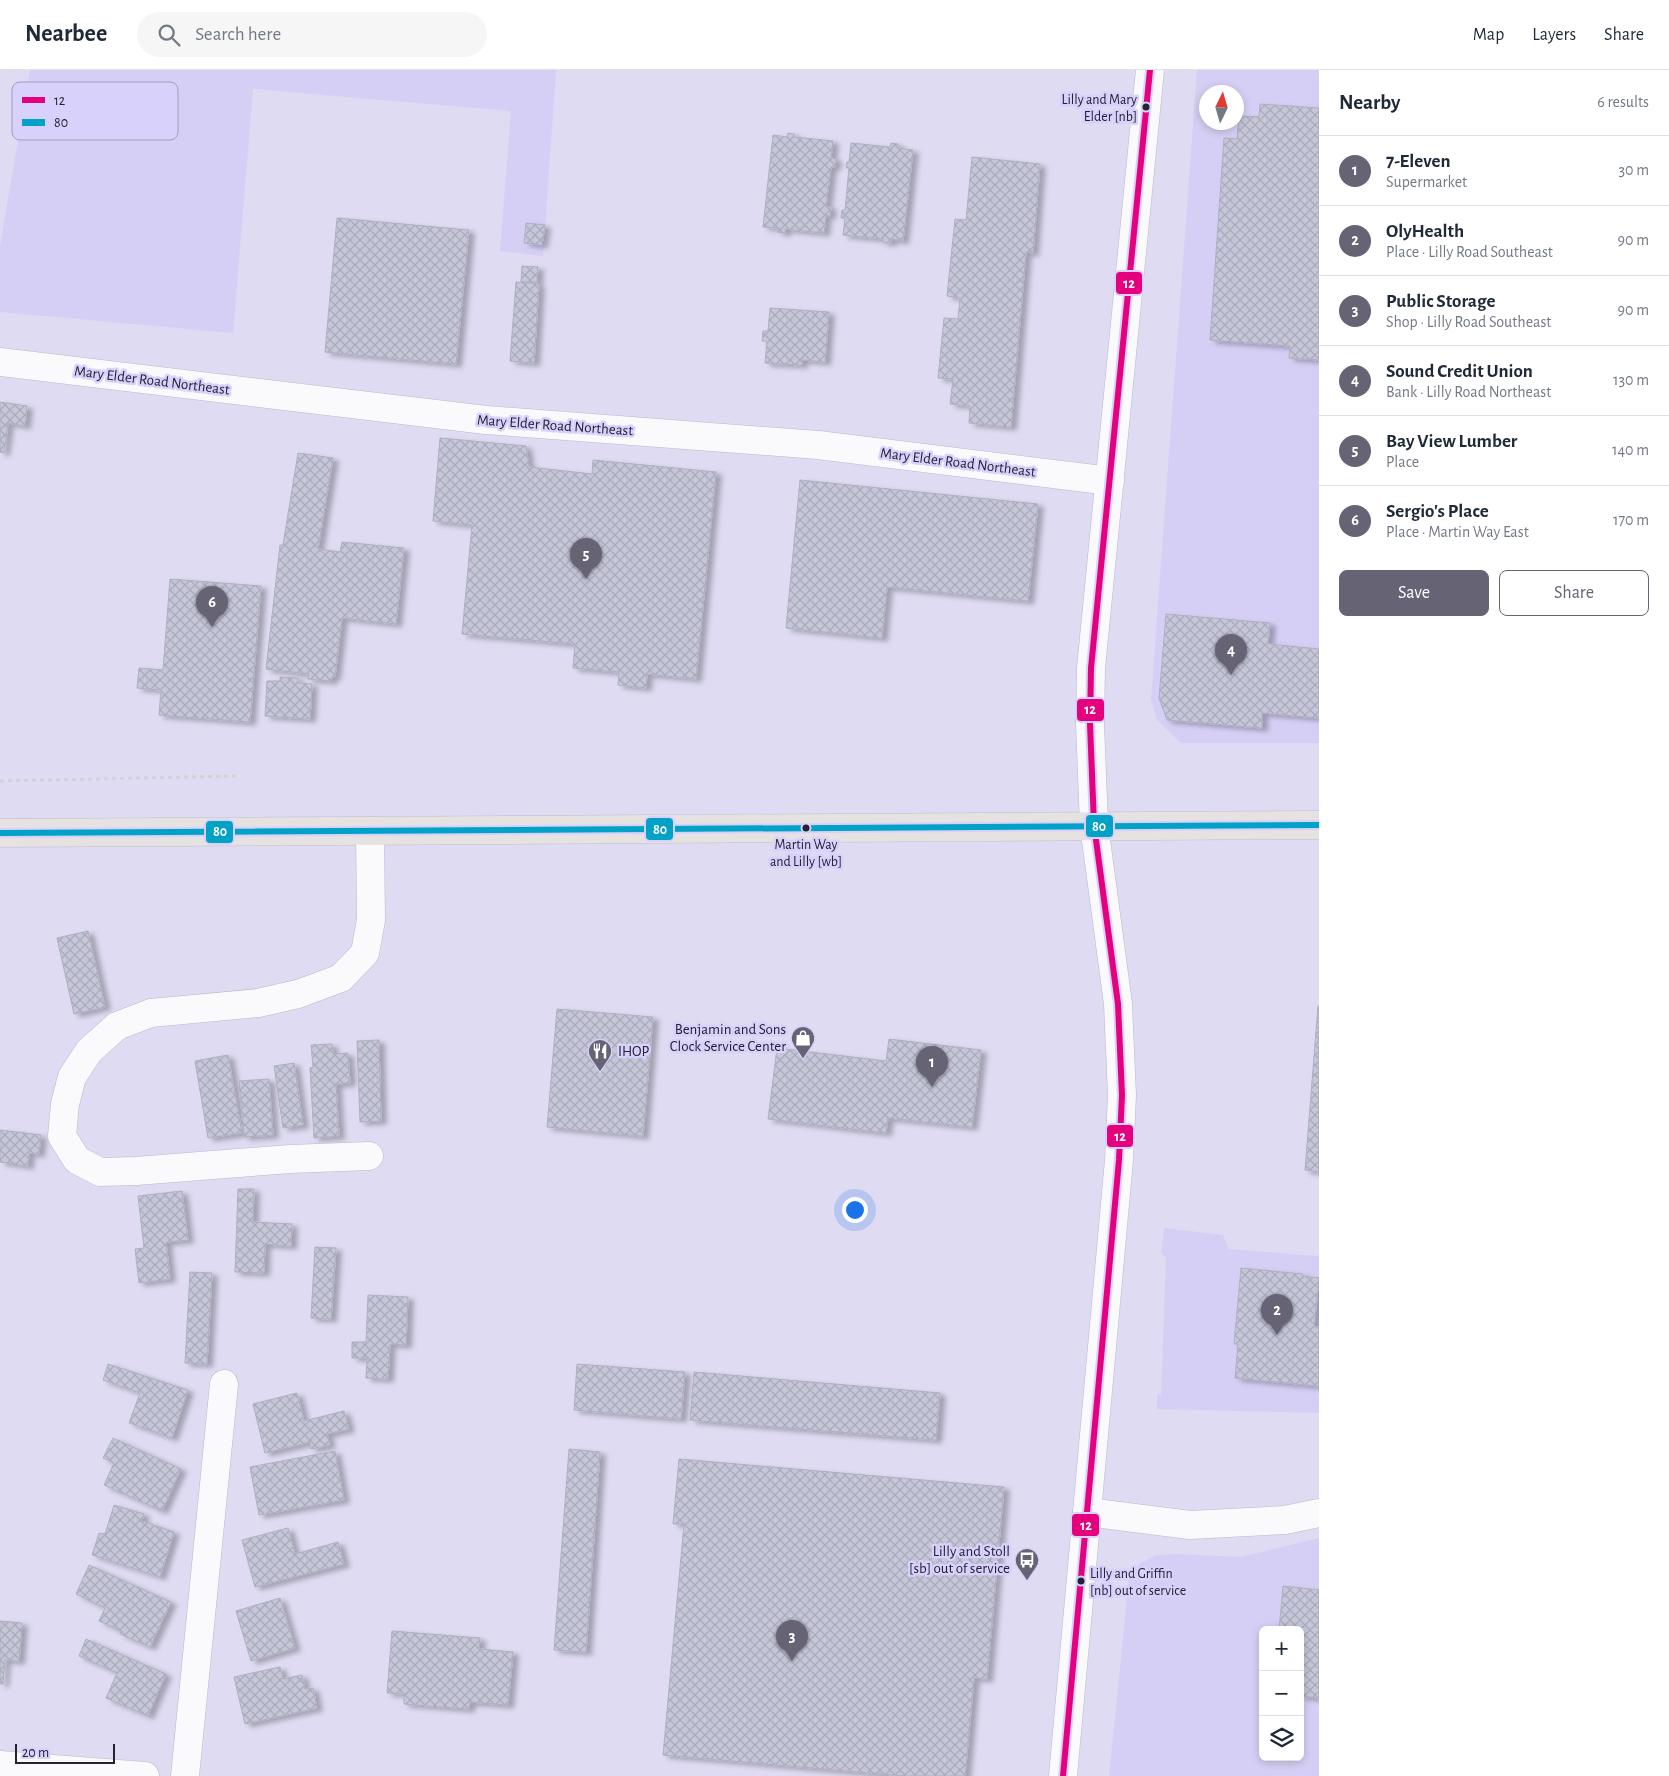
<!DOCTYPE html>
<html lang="en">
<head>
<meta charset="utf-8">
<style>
	:root { --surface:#fff; --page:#f6f6f7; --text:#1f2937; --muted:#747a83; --line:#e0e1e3; --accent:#666375 }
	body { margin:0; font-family:"Alegreya Sans",sans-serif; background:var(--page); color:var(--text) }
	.controls { position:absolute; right:15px; bottom:15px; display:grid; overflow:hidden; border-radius:8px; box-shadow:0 2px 8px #0003 }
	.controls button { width:45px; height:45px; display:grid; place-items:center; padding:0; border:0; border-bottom:1px solid var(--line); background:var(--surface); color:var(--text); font:25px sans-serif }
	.compass { position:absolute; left:1199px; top:15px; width:45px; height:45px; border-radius:50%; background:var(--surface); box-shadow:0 2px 8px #0003; rotate:5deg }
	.scale { position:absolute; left:15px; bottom:12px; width:100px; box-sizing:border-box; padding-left:5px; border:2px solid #252232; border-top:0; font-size:14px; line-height:18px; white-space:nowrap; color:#252232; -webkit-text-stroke:4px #d7d1fc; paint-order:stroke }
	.you { position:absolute; left:854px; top:1139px; width:18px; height:18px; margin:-12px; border:4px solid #fff; border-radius:50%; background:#1a73e8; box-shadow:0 0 0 8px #1a73e833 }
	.badge { display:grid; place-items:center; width:32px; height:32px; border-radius:50%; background:var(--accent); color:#fff; font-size:16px; font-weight:700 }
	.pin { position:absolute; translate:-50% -41px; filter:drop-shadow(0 1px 2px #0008) }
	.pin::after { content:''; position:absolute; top:26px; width:18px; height:15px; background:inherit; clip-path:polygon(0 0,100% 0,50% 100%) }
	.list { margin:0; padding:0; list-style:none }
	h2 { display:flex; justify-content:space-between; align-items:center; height:65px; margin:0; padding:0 20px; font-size:21px }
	h2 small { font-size:16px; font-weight:400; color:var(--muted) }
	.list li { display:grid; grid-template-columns:32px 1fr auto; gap:15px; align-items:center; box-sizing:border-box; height:70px; padding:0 20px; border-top:1px solid var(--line) }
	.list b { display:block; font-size:19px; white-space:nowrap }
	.list p { margin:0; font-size:16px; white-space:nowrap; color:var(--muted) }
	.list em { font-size:16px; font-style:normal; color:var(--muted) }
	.actions { display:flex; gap:10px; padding:15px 20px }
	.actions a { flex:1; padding:11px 0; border:1px solid var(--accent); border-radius:8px; text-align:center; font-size:18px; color:var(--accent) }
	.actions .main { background:var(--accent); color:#fff }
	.icon { flex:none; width:28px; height:28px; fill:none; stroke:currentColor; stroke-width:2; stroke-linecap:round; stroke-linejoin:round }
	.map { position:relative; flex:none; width:1319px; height:1706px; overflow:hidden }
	header { display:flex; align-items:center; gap:30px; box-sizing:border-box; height:70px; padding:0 25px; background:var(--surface); border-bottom:1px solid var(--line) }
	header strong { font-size:24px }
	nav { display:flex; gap:28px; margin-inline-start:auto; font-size:18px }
	.search { width:350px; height:45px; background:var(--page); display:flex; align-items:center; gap:12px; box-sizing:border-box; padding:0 18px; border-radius:28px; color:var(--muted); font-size:19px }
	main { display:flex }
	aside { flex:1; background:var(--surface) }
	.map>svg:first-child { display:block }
</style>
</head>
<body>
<header>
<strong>Nearbee</strong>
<div class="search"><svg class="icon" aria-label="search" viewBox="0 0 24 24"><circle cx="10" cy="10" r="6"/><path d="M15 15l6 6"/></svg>Search here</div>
<nav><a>Map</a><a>Layers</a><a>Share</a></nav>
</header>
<main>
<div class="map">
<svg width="1319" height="1706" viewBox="0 0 1319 1706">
	<defs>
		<pattern id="building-cross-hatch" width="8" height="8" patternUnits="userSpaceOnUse" patternTransform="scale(1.25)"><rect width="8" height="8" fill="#c5c6d8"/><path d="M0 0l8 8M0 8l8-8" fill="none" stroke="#a9aaba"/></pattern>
		<filter id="shadow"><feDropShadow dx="5.5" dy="3" stdDeviation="2.5" flood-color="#0004"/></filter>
	</defs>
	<rect width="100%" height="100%" fill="#dedbf2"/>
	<!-- built -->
	<g fill="#d5cff5" fill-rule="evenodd">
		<path d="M30 0H556L543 186 500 181 511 41 253 19 233 263 0 242V176Z"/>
		<path d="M1197 0H1319V673H1181L1157 650 1151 630ZM1206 22H1236V52H1206Z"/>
		<path d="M1164 1158 1223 1165 1229 1179 1319 1186V1343L1157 1339V1325H1161L1166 1187 1161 1183Z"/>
		<path d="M1319 1468V1706H1109L1129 1508 1139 1494 1156 1485 1177 1484 1241 1487ZM1263 1560H1300V1687H1263Z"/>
	</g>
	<!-- building -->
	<g fill="url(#building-cross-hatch)" stroke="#aeafc0" filter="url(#shadow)">
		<path d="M1260 34 1319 38V290L1289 288 1290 276 1210 270 1224 68 1237 69 1239 46 1259 47Z"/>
		<path d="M788 63 794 64V67L833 71 831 88 836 89 835 97H831L826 136 831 137 830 146 826 145 824 163 785 159V163L777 162 778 158 763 157 773 65 787 67Z"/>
		<path d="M851 73 890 77 891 73 898 74V78L913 80 903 171 892 169 891 173 882 172 883 169 843 165 845 148H841L842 140H845L849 98H846L847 92H849Z"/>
		<path d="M972 87 1040 94 1033 183 1026 182 1011 357 969 353 970 336 950 334 953 309 938 308 944 248 958 249 960 228 947 226 955 149 966 150Z"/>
		<path d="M337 148 469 160 456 294 325 282Z"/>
		<path d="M526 153 545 155 542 175 524 173Z"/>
		<path d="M522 196 538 197 537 212H521Z"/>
		<path d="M516 212 539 214 534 293 510 291Z"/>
		<path d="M770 238 829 242 825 292 802 290V295L765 293 767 271H762L763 261H768Z"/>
		<path d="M0 332 27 336 25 356 8 353 4 383 0 382Z"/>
		<path d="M440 368 526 376 529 397 592 404 593 390 716 402 696 609 647 604 646 618 618 615 619 602 573 598 575 574 462 564 472 455 433 451Z"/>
		<path d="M298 383 333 388 318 479 340 482 342 472 404 478 396 554 342 548 335 607H332L331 611 308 609 309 604 266 599 280 475H283Z"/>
		<path d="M800 410 1038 434 1028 531 887 517 882 568 786 558Z"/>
		<path d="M170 509 261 516 250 652 159 645 161 620 137 618 139 598 163 600Z"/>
		<path d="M1166 544 1270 553 1268 574 1319 579V648L1262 643V658L1167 650 1159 628Z"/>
		<path d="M280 607 298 608V613L312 614 310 649 265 646 267 611H280Z"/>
		<path d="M88 861 105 937 74 944 57 868Z"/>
		<path d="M1318 936H1319V1102L1305 1100Z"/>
		<path d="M557 939 653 947 643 1066 547 1057Z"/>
		<path d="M889 969 981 980 972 1057 888 1048 886 1063 768 1049 777 978 886 991Z"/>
		<path d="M379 970 381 1051 360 1052 357 971Z"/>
		<path d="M332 974 333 984 348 983 350 1013 336 1014 339 1066 314 1068 310 998 313 997 311 975Z"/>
		<path d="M228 985 242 1063 208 1068 195 991Z"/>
		<path d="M294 993 303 1055 283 1058 274 996Z"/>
		<path d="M269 1009 273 1065 244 1067 239 1011Z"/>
		<path d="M0 1060 41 1065 39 1084 29 1083 28 1096 0 1092Z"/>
		<path d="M238 1119H254L253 1152 292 1154 291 1176 265 1174 264 1203 235 1202Z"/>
		<path d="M182 1121 188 1170 166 1172 170 1209 139 1213 135 1179 144 1178 138 1126Z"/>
		<path d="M315 1177 336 1178 331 1249 311 1248Z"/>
		<path d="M1241 1198 1302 1204V1206L1319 1208 1314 1257H1319V1316L1235 1308 1238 1274H1234Z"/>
		<path d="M190 1202 212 1203 207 1294 185 1293Z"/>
		<path d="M368 1225 408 1227 406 1275 390 1274 388 1309 366 1308 367 1288H352V1272H366Z"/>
		<path d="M108 1294 188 1320 172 1368 129 1353 140 1323 103 1310Z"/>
		<path d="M577 1294 685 1302 681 1349 574 1340Z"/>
		<path d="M694 1302 940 1323 936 1370 690 1350Z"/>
		<path d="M297 1323 304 1351 344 1341 349 1359 327 1364 330 1375 311 1379 310 1372 265 1383 253 1334Z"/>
		<path d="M113 1368 181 1399 162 1441 104 1415 114 1393 103 1388Z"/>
		<path d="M569 1379 600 1382 586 1582 554 1580Z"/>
		<path d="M335 1381 344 1430 259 1445 250 1397Z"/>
		<path d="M679 1389 1004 1417 987 1609 974 1608 965 1706H905L663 1685 684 1454H673Z"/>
		<path d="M114 1435 144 1444 142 1451 174 1462 160 1507 92 1485 99 1463 105 1464Z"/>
		<path d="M288 1458 295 1484 338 1472 344 1494 255 1517 242 1470Z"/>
		<path d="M89 1495 171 1532 150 1577 120 1564 121 1561 99 1551 105 1538 76 1524Z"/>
		<path d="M1283 1516 1319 1520V1628L1300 1626V1560H1279Z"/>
		<path d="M280 1528 295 1578 251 1591 236 1541Z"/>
		<path d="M0 1551 22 1553 19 1591 5 1590 3 1614H0Z"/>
		<path d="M392 1561 480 1568 479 1579 513 1582 508 1635 470 1632 469 1639 404 1634V1624L387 1623Z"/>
		<path d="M86 1569 166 1604 148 1646 106 1628 117 1603 79 1586Z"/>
		<path d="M280 1597 283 1609 302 1605 305 1619 313 1618 317 1638 245 1654 234 1607Z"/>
	</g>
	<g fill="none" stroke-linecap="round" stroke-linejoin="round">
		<!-- minor casing -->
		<g stroke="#bbb8cb" stroke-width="29">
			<g id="minor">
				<path d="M0 292 486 350 818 375 1110 411"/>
				<path d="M369 1086 290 1089 136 1101 100 1102 77 1090 62 1066 65 1034 72 1007 89 981 117 956 151 943 258 933 298 924 341 908 365 883 371 850 370 761"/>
				<path d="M1087 1442 1190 1455 1285 1450 1319 1443"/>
				<path d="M0 1695 145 1706"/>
				<path d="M185 1706 224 1314"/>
				<path d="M1063 1706 1119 1090 1122 1025 1118 934 1094 755 1090 654 1091 598 1150 0"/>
			</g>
		</g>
		<!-- major casing -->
		<g stroke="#bfbec9" stroke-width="29">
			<path id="major" d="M0 763 1319 755"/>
		</g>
		<!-- path -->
		<path stroke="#d2d1d8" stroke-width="3" stroke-dasharray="4 4" stroke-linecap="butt" d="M0 711 237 706"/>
		<!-- minor -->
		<use href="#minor" stroke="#fafafd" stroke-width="28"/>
		<!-- major -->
		<use href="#major" stroke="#e7e2e2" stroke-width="28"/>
		<!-- bus-1 casing -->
		<g stroke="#d7d1fc" stroke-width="10">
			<path id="bus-1" d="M1063 1706 1119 1090 1122 1025 1118 934 1094 755 1090 654 1091 598 1150 0"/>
		</g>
		<!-- bus-2 casing -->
		<g stroke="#d7d1fc" stroke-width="10">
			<path id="bus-2" d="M0 763 1319 755"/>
		</g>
		<!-- bus-1 -->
		<use href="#bus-1" stroke="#e5007d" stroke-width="6"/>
		<!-- bus-2 -->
		<use href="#bus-2" stroke="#02a2c6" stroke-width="6"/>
	</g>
	<!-- icons -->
	<defs>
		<g id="shop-pin" transform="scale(1.25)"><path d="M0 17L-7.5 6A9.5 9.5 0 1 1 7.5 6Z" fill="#666375" stroke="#d7d1fc"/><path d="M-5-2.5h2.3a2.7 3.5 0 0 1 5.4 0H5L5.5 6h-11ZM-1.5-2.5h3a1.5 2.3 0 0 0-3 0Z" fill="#fff"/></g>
		<g id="restaurant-pin" transform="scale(1.25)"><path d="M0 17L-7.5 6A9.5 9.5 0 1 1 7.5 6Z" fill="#666375" stroke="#d7d1fc"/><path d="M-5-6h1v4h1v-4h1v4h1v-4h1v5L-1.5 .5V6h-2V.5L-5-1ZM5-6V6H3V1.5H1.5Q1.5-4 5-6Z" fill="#fff"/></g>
		<g id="bus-pin" transform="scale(1.25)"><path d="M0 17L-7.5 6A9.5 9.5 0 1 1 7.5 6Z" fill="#666375" stroke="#d7d1fc"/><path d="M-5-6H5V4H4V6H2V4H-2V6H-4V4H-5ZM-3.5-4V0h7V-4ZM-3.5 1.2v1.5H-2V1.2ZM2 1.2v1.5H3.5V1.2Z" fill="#fff"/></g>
	</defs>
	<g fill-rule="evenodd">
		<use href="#shop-pin" x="803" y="968"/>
		<use href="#restaurant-pin" x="600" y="981"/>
		<use href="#bus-pin" x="1027" y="1490"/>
	</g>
	<!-- markers -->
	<g fill="#252232" stroke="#d7d1fc" stroke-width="2">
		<circle cx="1146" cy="37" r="4.5"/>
		<circle cx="806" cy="758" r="4.5"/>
		<circle cx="1081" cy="1511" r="4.5"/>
	</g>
	<g text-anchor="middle" stroke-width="5" stroke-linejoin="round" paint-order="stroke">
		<!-- bus labels -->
		<g font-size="14" fill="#252232" stroke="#d7d1fc" text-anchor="end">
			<text x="1137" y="34">Lilly and Mary<tspan x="1137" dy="17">Elder [nb]</tspan></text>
			<text x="806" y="779" text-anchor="middle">Martin Way<tspan x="806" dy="17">and Lilly [wb]</tspan></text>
			<text x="1090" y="1508" text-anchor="start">Lilly and Griffin<tspan x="1090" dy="17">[nb] out of service</tspan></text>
		</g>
		<!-- street labels -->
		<g font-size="15" fill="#252232" stroke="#d7d1fc">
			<text transform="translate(152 310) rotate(7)" y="5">Mary Elder Road Northeast</text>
			<text transform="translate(555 355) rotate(4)" y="5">Mary Elder Road Northeast</text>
			<text transform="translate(958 392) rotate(7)" y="5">Mary Elder Road Northeast</text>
		</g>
		<!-- poi labels -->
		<g font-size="15" fill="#252232" stroke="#d7d1fc" text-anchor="end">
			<text x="786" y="964">Benjamin and Sons<tspan x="786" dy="17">Clock Service Center</tspan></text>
			<text x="618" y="986" text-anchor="start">IHOP</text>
			<text x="1010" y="1486">Lilly and Stoll<tspan x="1010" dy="17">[sb] out of service</tspan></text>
		</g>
	</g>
	<!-- legend -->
	<rect x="12" y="12" width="166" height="58" rx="8" fill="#d7d1fc" stroke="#a29cbf" stroke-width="1"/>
	<rect x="22" y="27" width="23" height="6" fill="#e5007d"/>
	<rect x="22" y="49" width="23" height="7" fill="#02a2c6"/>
	<g font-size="14" fill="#252232">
		<text x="54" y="35">12</text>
		<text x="54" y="57">80</text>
	</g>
	<g stroke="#d7d1fc" stroke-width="2">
		<rect x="1115" y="201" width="28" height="24" rx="5" fill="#e5007d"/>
		<rect x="1076" y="628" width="29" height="24" rx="5" fill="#e5007d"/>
		<rect x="1085" y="744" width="29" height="24" rx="5" fill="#02a2c6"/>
		<rect x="645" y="747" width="29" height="24" rx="5" fill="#02a2c6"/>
		<rect x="205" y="750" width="29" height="24" rx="5" fill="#02a2c6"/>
		<rect x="1106" y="1054" width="28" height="24" rx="5" fill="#e5007d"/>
		<rect x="1071" y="1443" width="29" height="24" rx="5" fill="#e5007d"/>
	</g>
	<g font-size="14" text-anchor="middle" font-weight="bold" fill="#fff">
		<text x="1129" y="218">12</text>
		<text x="1090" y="644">12</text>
		<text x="1099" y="761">80</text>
		<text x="660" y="764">80</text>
		<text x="220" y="766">80</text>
		<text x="1120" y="1071">12</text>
		<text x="1086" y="1460">12</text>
	</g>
</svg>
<div class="controls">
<button>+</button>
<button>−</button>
<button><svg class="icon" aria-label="layers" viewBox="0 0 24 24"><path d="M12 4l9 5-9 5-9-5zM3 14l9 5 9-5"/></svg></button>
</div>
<svg class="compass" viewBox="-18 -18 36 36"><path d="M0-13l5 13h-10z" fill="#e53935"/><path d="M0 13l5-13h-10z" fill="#747a83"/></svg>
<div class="scale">20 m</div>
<div class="you"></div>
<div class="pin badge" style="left:932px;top:1017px">1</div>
<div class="pin badge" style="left:1277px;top:1265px">2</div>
<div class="pin badge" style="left:792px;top:1591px">3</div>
<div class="pin badge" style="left:1231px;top:605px">4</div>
<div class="pin badge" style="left:586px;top:509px">5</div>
<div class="pin badge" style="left:212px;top:557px">6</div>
</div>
<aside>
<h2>Nearby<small>6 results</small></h2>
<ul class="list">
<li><span class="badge">1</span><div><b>7-Eleven</b><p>Supermarket</p></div><em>30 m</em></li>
<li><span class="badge">2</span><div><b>OlyHealth</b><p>Place · Lilly Road Southeast</p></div><em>90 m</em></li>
<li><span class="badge">3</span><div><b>Public Storage</b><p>Shop · Lilly Road Southeast</p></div><em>90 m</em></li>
<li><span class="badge">4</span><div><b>Sound Credit Union</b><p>Bank · Lilly Road Northeast</p></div><em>130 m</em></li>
<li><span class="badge">5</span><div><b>Bay View Lumber</b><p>Place</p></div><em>140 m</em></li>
<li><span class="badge">6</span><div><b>Sergio's Place</b><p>Place · Martin Way East</p></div><em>170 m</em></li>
</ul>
<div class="actions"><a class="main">Save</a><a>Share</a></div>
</aside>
</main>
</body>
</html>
